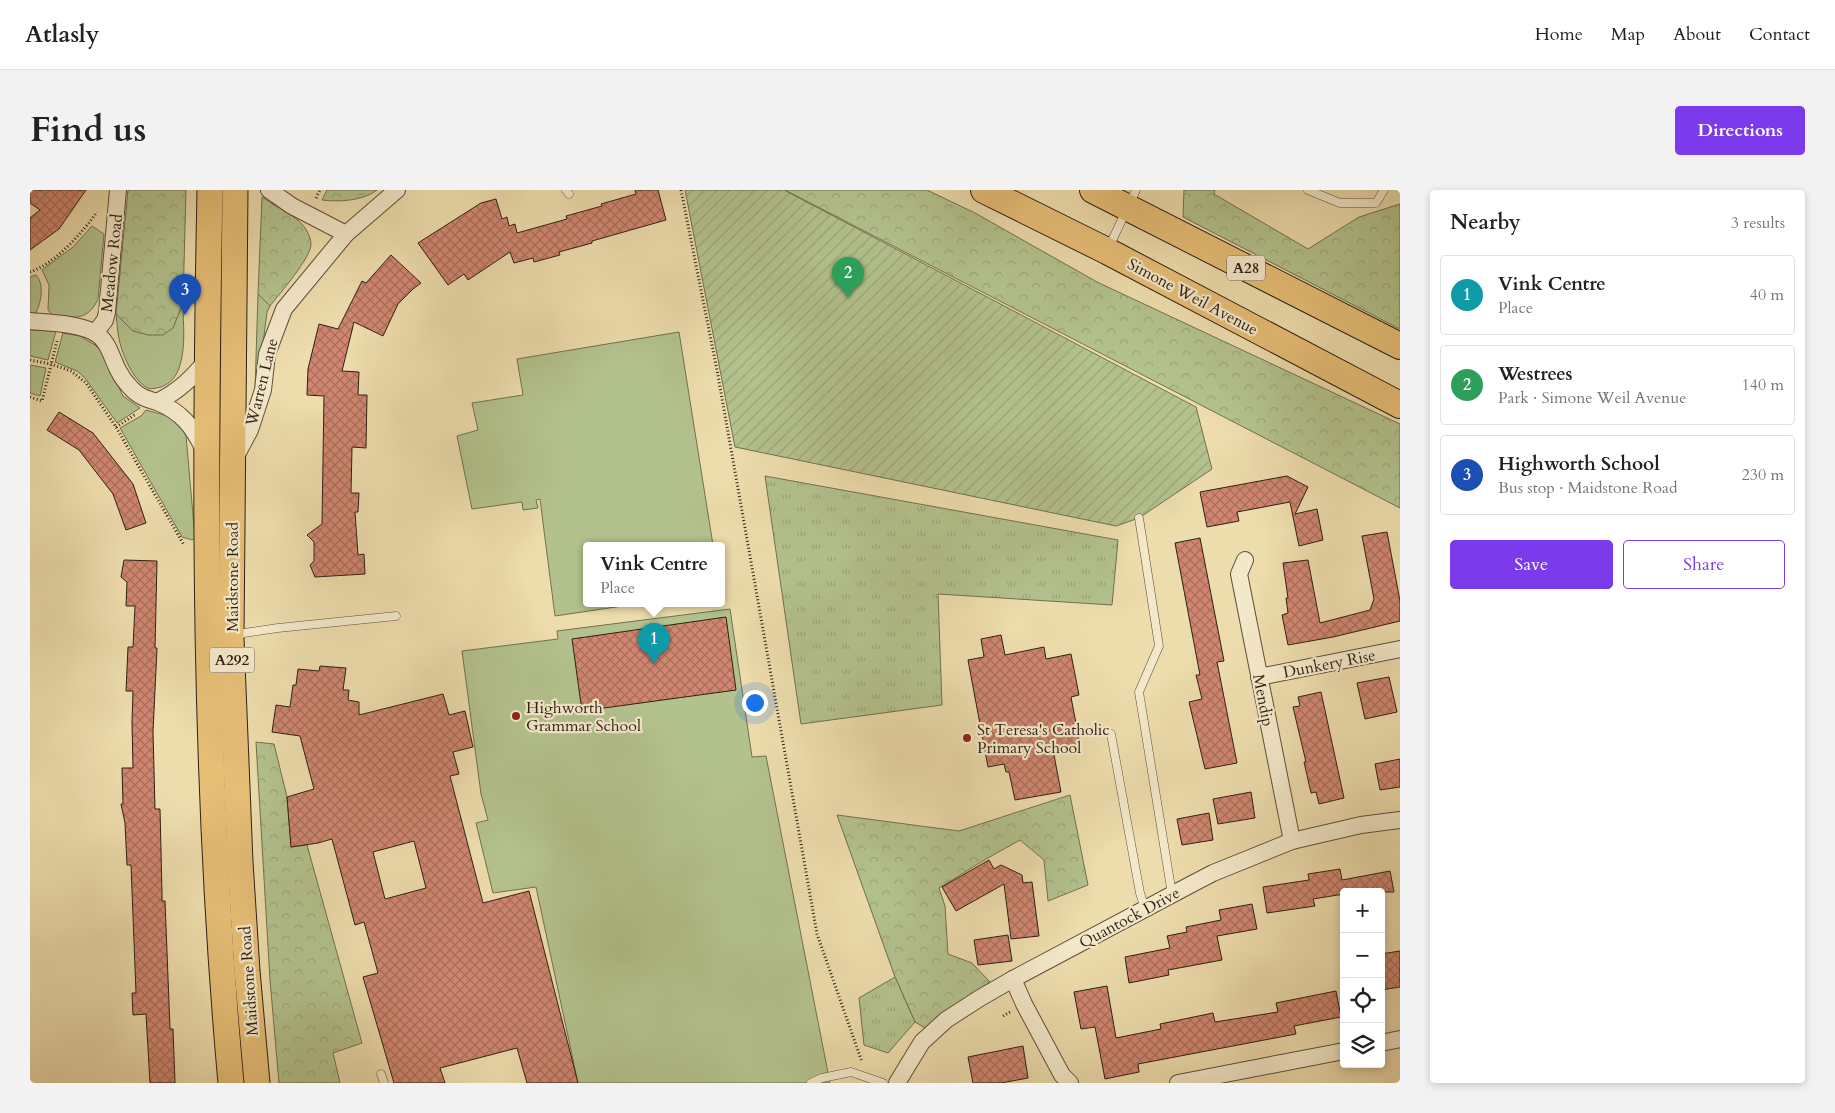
<!DOCTYPE html>
<html lang="en">
<head>
<meta charset="utf-8">
<style>
	:root { --surface:#fff; --page:#f2f2f2; --text:#222; --muted:#767676; --line:#e0e0e0; --accent:#7c3aed }
	body { margin:0; font-family:Cardo,serif; background:var(--page); color:var(--text) }
	.controls { position:absolute; right:15px; bottom:15px; display:grid; overflow:hidden; border-radius:5px; box-shadow:0 2px 8px #0003 }
	.controls button { width:45px; height:45px; display:grid; place-items:center; padding:0; border:0; border-bottom:1px solid var(--line); background:var(--surface); color:var(--text); font:25px sans-serif }
	.you { position:absolute; left:724px; top:512px; width:18px; height:18px; margin:-12px; border:4px solid #fff; border-radius:50%; background:#1a73e8; box-shadow:0 0 0 8px #1a73e833 }
	.badge { display:grid; place-items:center; width:32px; height:32px; border-radius:50%; background:var(--accent); color:#fff; font-size:16px; font-weight:700 }
	.pin { position:absolute; translate:-50% -41px; filter:drop-shadow(0 1px 2px #0008) }
	.pin::after { content:''; position:absolute; top:26px; width:18px; height:15px; background:inherit; clip-path:polygon(0 0,100% 0,50% 100%) }
	.popup { position:absolute; left:553px; top:352px; width:142px; height:65px; box-sizing:border-box; display:grid; place-content:center; border-radius:5px; background:var(--surface); filter:drop-shadow(0 1px 4px #0005); font-size:16px; white-space:nowrap; color:var(--muted) }
	.popup b { font-size:19px; color:var(--text) }
	.popup::after { content:''; position:absolute; left:50%; top:100%; margin-left:-10px; border:10px solid transparent; border-top-color:var(--surface) }
	.list { margin:0; padding:0; list-style:none }
	h2 { display:flex; justify-content:space-between; align-items:center; height:65px; margin:0; padding:0 20px; font-size:21px }
	h2 small { font-size:16px; font-weight:400; color:var(--muted) }
	.list li { display:grid; grid-template-columns:32px 1fr auto; gap:15px; align-items:center; box-sizing:border-box; height:80px; margin:0 10px 10px; padding:0 10px; border:1px solid var(--line); border-radius:5px }
	.list b { display:block; font-size:19px; white-space:nowrap }
	.list p { margin:0; font-size:16px; white-space:nowrap; color:var(--muted) }
	.list em { font-size:16px; font-style:normal; color:var(--muted) }
	.actions { display:flex; gap:10px; padding:15px 20px }
	.actions a { flex:1; padding:11px 0; border:1px solid var(--accent); border-radius:5px; text-align:center; font-size:18px; color:var(--accent) }
	.actions .main { background:var(--accent); color:#fff }
	.icon { flex:none; width:28px; height:28px; fill:none; stroke:currentColor; stroke-width:2; stroke-linecap:round; stroke-linejoin:round }
	.map { position:relative; flex:none; width:1370px; height:893px; overflow:hidden; border-radius:5px }
	header { display:flex; align-items:center; gap:30px; box-sizing:border-box; height:70px; padding:0 25px; background:var(--surface); border-bottom:1px solid var(--line) }
	header strong { font-size:24px }
	nav { display:flex; gap:28px; margin-inline-start:auto; font-size:18px }
	.intro { display:flex; align-items:center; justify-content:space-between; box-sizing:border-box; height:120px; padding:0 30px }
	h1 { margin:0; font-size:35px }
	.button { padding:12px 22px; border-radius:5px; background:var(--accent); color:#fff; font-size:18px; font-weight:700 }
	main { display:flex; gap:30px; padding:0 30px }
	aside { flex:1; background:var(--surface); border-radius:5px; box-shadow:0 2px 8px #0003 }
	.map>svg:first-child { display:block }
</style>
</head>
<body>
<header>
<strong>Atlasly</strong>
<nav><a>Home</a><a>Map</a><a>About</a><a>Contact</a></nav>
</header>
<div class="intro"><h1>Find us</h1><a class="button">Directions</a></div>
<main>
<div class="map">
<svg width="1370" height="893" viewBox="0 0 1370 893">
	<defs>
		<pattern id="forest-crowns" width="20" height="18" patternUnits="userSpaceOnUse" patternTransform="scale(1.25)"><rect width="20" height="18" fill="#b3c28d"/><path d="M2 6a3 3 0 1 1 6 0M12 15a3 3 0 1 1 6 0" fill="none" stroke="#9aa679"/></pattern>
		<pattern id="park-tufts" width="24" height="20" patternUnits="userSpaceOnUse" patternTransform="scale(1.25)"><rect width="24" height="20" fill="#b3c28d"/><path d="M3 7l-1-3M5 7V3M7 7l1-3M15 17l-1-3M17 17v-4M19 17l1-3" fill="none" stroke="#9aa679"/></pattern>
		<pattern id="garden-furrows" width="10" height="10" patternUnits="userSpaceOnUse" patternTransform="scale(1.25)"><rect width="10" height="10" fill="#b3c28d"/><path d="M-1 1l2-2M0 10L10 0M9 11l2-2" fill="none" stroke="#9aa679"/></pattern>
		<pattern id="building-cross-hatch" width="8" height="8" patternUnits="userSpaceOnUse" patternTransform="scale(1.25)"><rect width="8" height="8" fill="#d08670"/><path d="M0 0l8 8M0 8l8-8" fill="none" stroke="#a96d5b"/></pattern>
	</defs>
	<rect width="100%" height="100%" fill="#eddcac"/>
	<filter id="stains"><feTurbulence type="fractalNoise" baseFrequency=".004" numOctaves="4"/><feColorMatrix values="0 0 0 0 .2 0 0 0 0 .09 0 0 0 0 .02 0 0 0 .5 -.17"/></filter>
	<radialGradient id="worn" r=".72"><stop offset=".6" stop-color="#630" stop-opacity="0"/><stop offset="1" stop-color="#630" stop-opacity=".3"/></radialGradient>
	<!-- grass -->
	<g fill="#b3c28d" stroke="#717050">
		<path d="M62 36 74 44 68 109C58 131 44 128 23 126L18 120 19 95 12 80 43 57Z"/>
		<path d="M6 85C15 94 11 114 5 124H0V87Z"/>
		<path d="M228 104 240 116 237 122 228 194 225 200Z"/>
		<path d="M153 113C153 133 156 156 150 175 147 186 141 193 131 197 126 198 120 200 116 197 101 188 90 159 88 143 87 137 87 130 86 124L103 141 143 137Z"/>
		<path d="M0 140 26 141 18 170 0 166Z"/>
		<path d="M649 142 683 355H556V413H613L525 426 510 309 506 310 508 318 493 320 492 312 442 319 427 246 448 240 442 213 493 205 487 169Z"/>
		<path d="M33 143 50 146 65 155 72 162 93 206 110 218 87 233 55 188 47 181 25 172Z"/>
		<path d="M0 175 16 178 10 206 0 203Z"/>
		<path d="M116 220C136 226 146 225 156 245L165 348 162 350 152 347 90 238 111 226Z"/>
		<path d="M700 419 722 567 736 566 800 893H548L506 697 463 703 446 633 458 630 451 604 432 461 528 449 527 441Z"/>
	</g>
	<!-- forest -->
	<g fill="url(#forest-crowns)" stroke="#717050">
		<path d="M98 0H156L153 113 143 138 133 145H118L103 141 86 124Z"/>
		<path d="M297 0H347C333 11 309 12 292 10Z"/>
		<path d="M755 0H897L945 23 1067 92 1370 234V318Z"/>
		<path d="M1154 0H1185L1184 4 1278 59 1329 27 1370 14V139L1153 27Z"/>
		<path d="M232 7C243 15 255 20 265 28 273 33 281 45 281 54 281 68 250 103 240 116L228 104Z"/>
		<path d="M226 552 244 554 257 607 261 657 277 655 332 853 303 863 310 893H249L240 790Z"/>
		<path d="M1040 605 1058 695 1018 711 1014 670 990 650 956 669 909 698 915 716 918 764 942 773 960 792 914 824 897 839 885 832 865 787 807 625 929 641Z"/>
	</g>
	<!-- park -->
	<g fill="url(#park-tufts)" stroke="#717050">
		<path d="M735 286 1088 350 1082 415 908 404 912 515 771 534Z"/>
		<path d="M865 787 885 832 858 863 834 855 829 808Z"/>
	</g>
	<!-- garden -->
	<path fill="url(#garden-furrows)" stroke="#717050" d="M655 0H754L1166 217 1182 279 1109 328 1086 336 705 257Z"/>
	<!-- building -->
	<g fill="url(#building-cross-hatch)" stroke="#2f1f14" fill-rule="evenodd">
		<path d="M0 0H56L29 39 0 60V28L10 20 0 13Z"/>
		<path d="M605 0H628L636 30 562 51V53L529 62 530 65 504 72 503 68 484 73 480 62 438 90 434 84 418 95 388 53 451 13 466 9 472 29 477 27 479 36 485 34 487 43 537 29 536 26 572 16 571 14 606 4Z"/>
		<path d="M361 65 391 93 383 99 368 114 353 146 324 132 312 181 329 182 328 205H337L336 258 322 257 321 303H329L328 322H325L328 365 334 364 335 384 285 387 280 375 284 371V352L277 345 292 334 294 206 277 205 278 179 289 134 308 139 332 91 336 93Z"/>
		<path d="M29 222 63 243 103 294 116 333 96 340 83 304 49 260 17 240Z"/>
		<path d="M1257 286 1278 297 1265 324 1287 319 1293 350 1269 356 1260 312 1207 322 1209 331 1177 337 1170 302Z"/>
		<path d="M1357 342 1370 411V431L1303 447 1258 455 1252 425 1258 423 1256 408H1258L1253 373 1278 370 1290 433 1340 420 1344 409 1332 346Z"/>
		<path d="M1170 348 1194 471 1187 472 1207 573 1175 579 1159 512 1172 509 1166 485H1170L1145 353Z"/>
		<path d="M94 370 127 371 125 458H127L123 542 125 619H130L132 704V711H135L140 839H143L145 893H120L116 824 103 825 102 803H106L101 675H97L95 633 91 614H93L92 578H103L102 532 103 501H96L98 457H103L105 416H96L97 392 91 387Z"/>
		<path d="M696 427 706 500 552 521 542 449Z"/>
		<path d="M971 445 975 465 1014 457 1016 469 1041 464 1049 505 1041 507 1051 560 1024 565 1031 602 985 610 979 582H976L974 574 958 577 938 470 954 467 951 449Z"/>
		<path d="M290 476 316 478 313 500H319L318 510 329 512V525L413 504 419 525 435 521 443 557 423 562 429 584 420 586 453 713 499 701 548 893H497L487 858 410 878 415 893H364L333 787 348 783 334 732 325 735 302 649 288 653 261 657 257 607 284 599 270 546 242 542 246 515 260 517 263 495H266L268 479 289 481ZM384 651 396 698 355 709 343 662Z"/>
		<path d="M1359 487 1367 522 1335 529 1327 493Z"/>
		<path d="M1291 502 1314 608 1289 614 1286 602 1281 603 1274 572H1276L1263 517 1270 516 1268 507Z"/>
		<path d="M1370 569V597L1350 600 1345 574Z"/>
		<path d="M1221 602 1225 628 1188 634 1183 609Z"/>
		<path d="M1179 623 1183 650 1152 655 1147 629Z"/>
		<path d="M959 670 964 679 971 675 992 685 993 693 1002 692 1009 746 981 749 974 694 926 721 912 697Z"/>
		<path d="M1310 679 1312 690 1360 681 1364 702H1314V704L1283 709 1285 716 1237 723 1233 697 1279 690 1278 684Z"/>
		<path d="M1222 714 1227 739 1187 746 1192 770 1138 780 1139 785 1099 793 1095 767 1140 758 1137 746 1157 742 1156 737 1191 730 1189 720Z"/>
		<path d="M978 745 982 771 948 775 944 750Z"/>
		<path d="M1370 761V797L1351 800V764Z"/>
		<path d="M1077 796 1086 848 1131 839 1130 834 1183 823 1185 832 1248 822 1246 813 1306 801 1311 827 1264 836 1266 844 1108 874 1109 882 1075 889 1065 837 1051 839 1044 802Z"/>
		<path d="M993 856 998 888 971 893H943L938 867Z"/>
	</g>
	<g fill="none" stroke-linecap="round" stroke-linejoin="round">
		<!-- service casing -->
		<g stroke="#5e4e3a" stroke-width="9">
			<g id="service">
				<path d="M536 0 539 4"/>
				<path d="M1278 0 1310 13H1346L1354 0"/>
				<path d="M1079 57 1106 0"/>
				<path d="M1109 328 1129 456 1109 502 1142 704"/>
				<path d="M205 447 214 443 248 438 366 426"/>
				<path d="M1081 544 1110 703 1115 719"/>
				<path d="M351 884 354 893"/>
				<path d="M781 893 792 888 821 882 853 893"/>
			</g>
		</g>
		<!-- minor casing -->
		<g stroke="#5e4e3a" stroke-width="18">
			<g id="minor">
				<path d="M239 0 262 16 316 44"/>
				<path d="M0 131C21 133 45 133 64 142 78 150 81 166 88 180 91 186 96 193 101 198 109 207 117 209 127 212 152 222 163 237 174 260"/>
				<path d="M65 143 75 130 77 122 88 0"/>
				<path d="M127 212C149 201 162 188 178 169"/>
				<path d="M205 268 220 240 233 200 237 164 254 119 316 44 367 0"/>
				<path d="M1215 370 1209 384 1262 651"/>
				<path d="M1229 487 1370 459"/>
				<path d="M983 789 994 814 1032 885 1040 893"/>
				<path d="M1351 853 1370 849"/>
				<path d="M867 893 892 852 916 830 950 808 983 789 1160 695 1183 683 1262 651 1331 635 1370 630"/>
				<path d="M1148 893 1314 861"/>
			</g>
		</g>
		<!-- primary casing -->
		<g stroke="#2f1f14" stroke-width="27">
			<g id="primary">
				<path d="M180 0C174 298 174 596 201 893"/>
				<path d="M205 0 201 448 210 672 217 781 227 893"/>
			</g>
		</g>
		<!-- trunk casing -->
		<g stroke="#2f1f14" stroke-width="28">
			<g id="trunk">
				<path d="M954 0 1077 61 1370 215"/>
				<path d="M1063 0 1370 156"/>
			</g>
		</g>
		<!-- path -->
		<g stroke="#2f1f14" stroke-width="3" stroke-dasharray="1 2.5" stroke-linecap="butt">
			<path d="M651 0 687 180 787 744 832 872"/>
			<path d="M286 8 290 0"/>
			<path d="M0 82C25 74 52 43 67 22"/>
			<path d="M0 170 21 174 41 181 56 193 86 237 154 355"/>
			<path d="M0 207 12 211 27 151"/>
			<path d="M86 237 106 224"/>
			<path d="M973 826 980 822"/>
		</g>
		<!-- service -->
		<use href="#service" stroke="#f3e8c9" stroke-width="8"/>
		<!-- minor -->
		<use href="#minor" stroke="#f3e8c9" stroke-width="16"/>
		<!-- primary -->
		<use href="#primary" stroke="#e6be76" stroke-width="25"/>
		<!-- trunk -->
		<use href="#trunk" stroke="#e6be76" stroke-width="26"/>
	</g>
	<!-- markers -->
	<g fill="#8f2418" stroke="#f3e8c9" stroke-width="2">
		<circle cx="486" cy="526" r="5"/>
		<circle cx="937" cy="548" r="5"/>
	</g>
	<g text-anchor="middle" stroke-width="4.5" stroke-linejoin="round" paint-order="stroke">
		<!-- shield labels -->
		<g fill="#f3e8c9" stroke="#6a5b4a" stroke-width="1">
			<rect x="1197" y="65.5" width="38" height="25" rx="4"/>
			<rect x="179.5" y="457.5" width="45" height="25" rx="4"/>
		</g>
		<g font-size="15" font-weight="bold" fill="#2f1f14">
			<text x="1216" y="83">A28</text>
			<text x="202" y="475">A292</text>
		</g>
		<!-- street labels -->
		<g font-size="16" fill="#2f1f14" stroke="#f3e8c9">
			<text transform="translate(81 73) rotate(-84)" y="6">Meadow Road</text>
			<text transform="translate(1163 106) rotate(28)" y="6">Simone Weil Avenue</text>
			<text transform="translate(231 192) rotate(-76)" y="6">Warren Lane</text>
			<text transform="translate(202 387) rotate(-90)" y="6">Maidstone Road</text>
			<text transform="translate(1299 473) rotate(-11)" y="6">Dunkery Rise</text>
			<text transform="translate(1234 510) rotate(79)" y="6">Mendip</text>
			<text transform="translate(1099 727) rotate(-28)" y="6">Quantock Drive</text>
			<text transform="translate(218 791) rotate(-94)" y="6">Maidstone Road</text>
		</g>
		<!-- poi labels -->
		<g font-size="16" fill="#2f1f14" stroke="#f3e8c9" text-anchor="start">
			<text x="496" y="523">Highworth<tspan x="496" dy="18">Grammar School</tspan></text>
			<text x="947" y="545">St Teresa's Catholic<tspan x="947" dy="18">Primary School</tspan></text>
		</g>
	</g>
	<rect width="100%" height="100%" filter="url(#stains)"/>
	<rect width="100%" height="100%" fill="url(#worn)"/>
</svg>
<div class="controls">
<button>+</button>
<button>−</button>
<button><svg class="icon" aria-label="locate" viewBox="0 0 24 24"><circle cx="12" cy="12" r="6"/><path d="M12 2v4M12 18v4M2 12h4M18 12h4"/></svg></button>
<button><svg class="icon" aria-label="layers" viewBox="0 0 24 24"><path d="M12 4l9 5-9 5-9-5zM3 14l9 5 9-5"/></svg></button>
</div>
<div class="you"></div>
<div class="pin badge" style="left:624px;top:474px;background:#0f9aa8">1</div>
<div class="popup"><b>Vink Centre</b>Place</div>
<div class="pin badge" style="left:818px;top:108px;background:#2e9e5b">2</div>
<div class="pin badge" style="left:155px;top:125px;background:#1a4fb4">3</div>
</div>
<aside>
<h2>Nearby<small>3 results</small></h2>
<ul class="list">
<li><span class="badge" style="background:#0f9aa8">1</span><div><b>Vink Centre</b><p>Place</p></div><em>40 m</em></li>
<li><span class="badge" style="background:#2e9e5b">2</span><div><b>Westrees</b><p>Park · Simone Weil Avenue</p></div><em>140 m</em></li>
<li><span class="badge" style="background:#1a4fb4">3</span><div><b>Highworth School</b><p>Bus stop · Maidstone Road</p></div><em>230 m</em></li>
</ul>
<div class="actions"><a class="main">Save</a><a>Share</a></div>
</aside>
</main>
</body>
</html>
